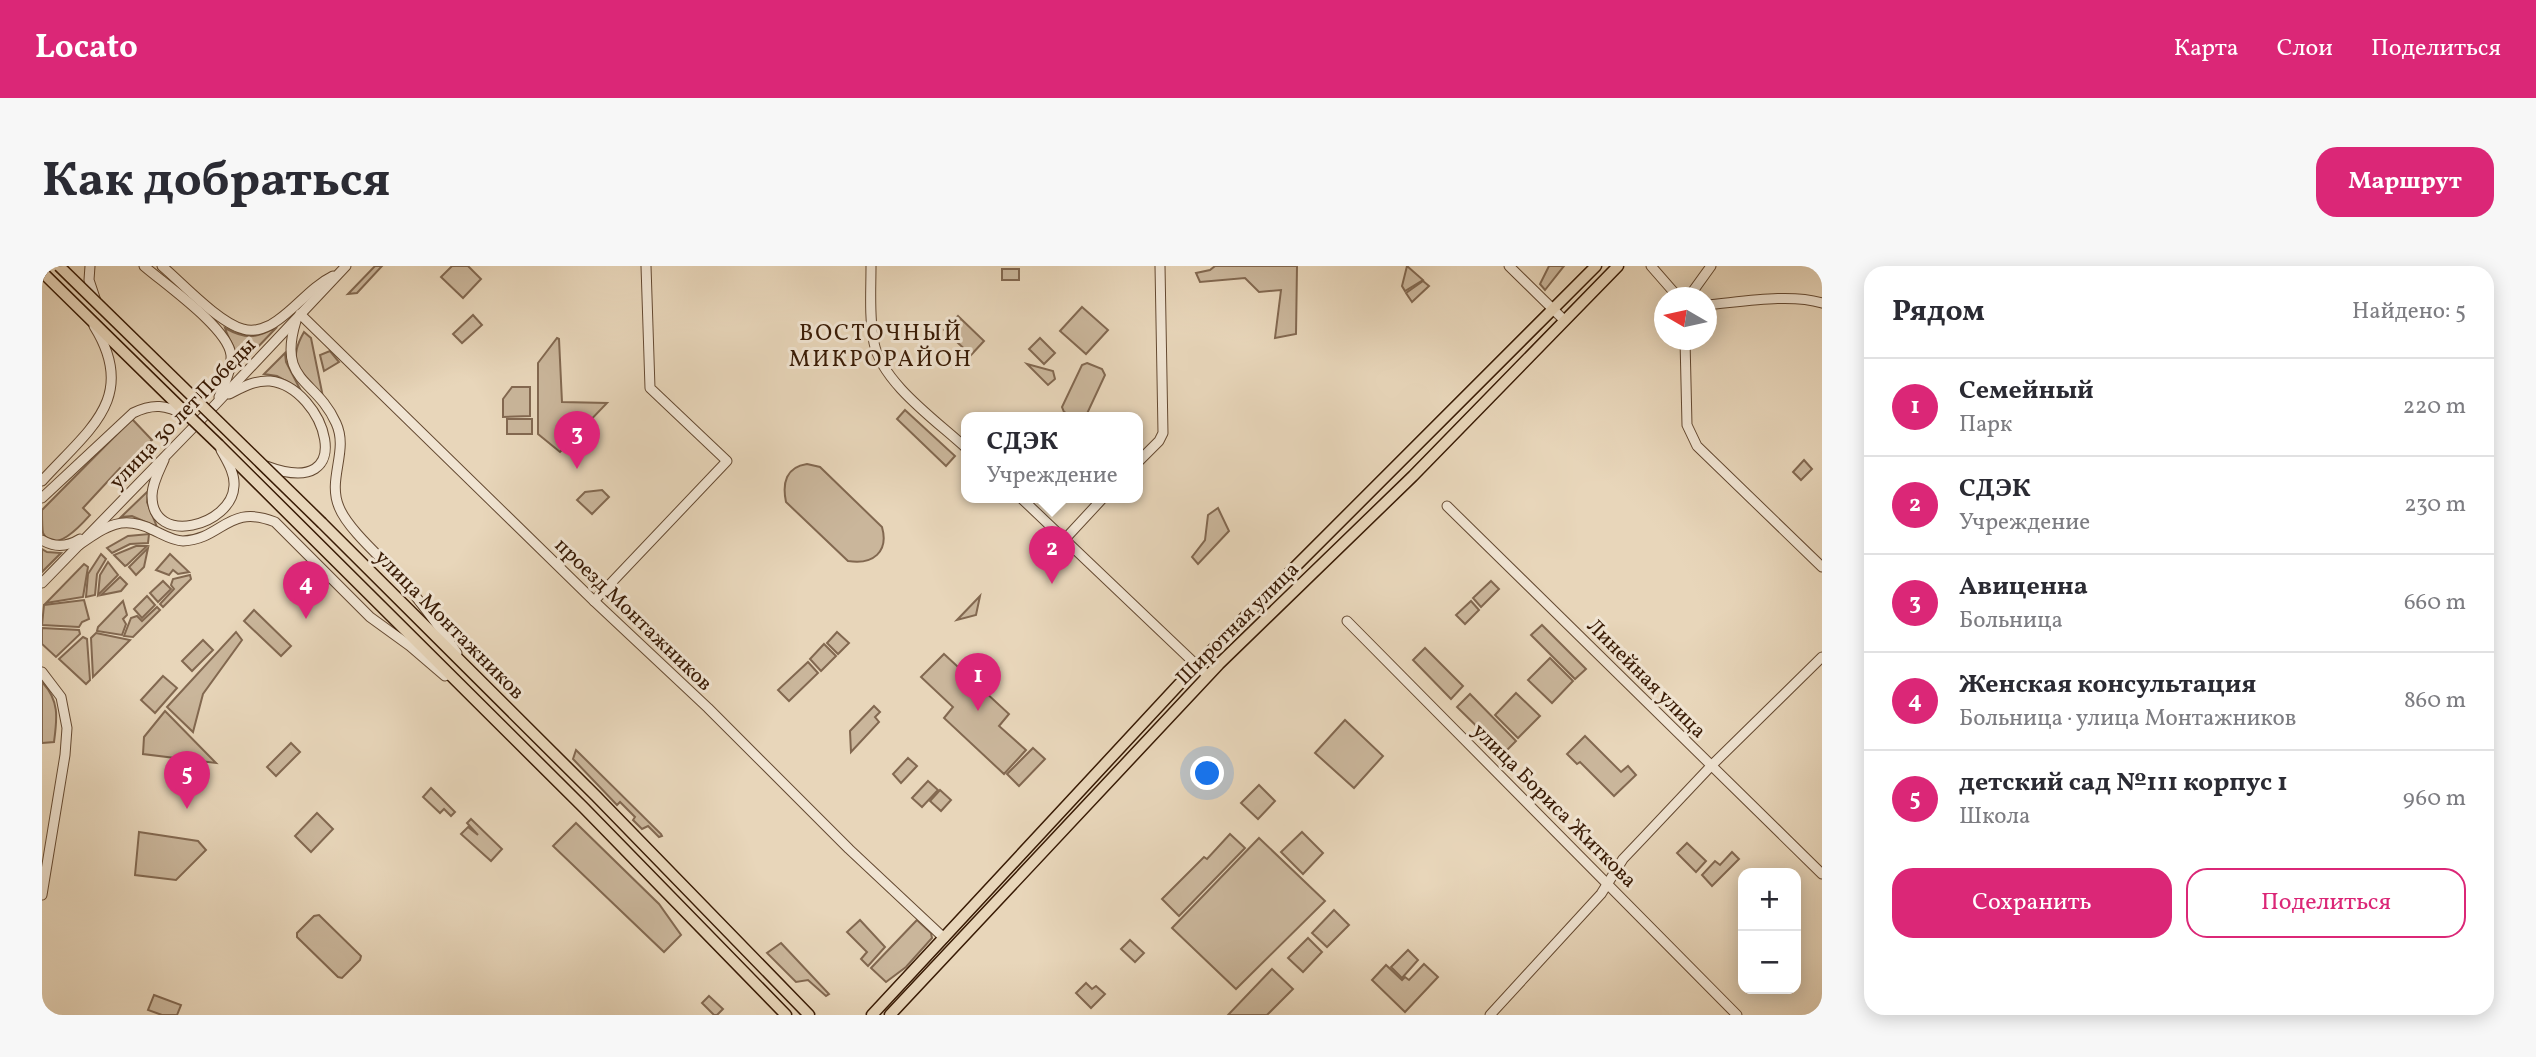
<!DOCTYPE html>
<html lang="ru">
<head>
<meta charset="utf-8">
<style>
	:root { --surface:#fff; --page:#f7f7f7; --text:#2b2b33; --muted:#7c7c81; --line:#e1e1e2; --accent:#db2777 }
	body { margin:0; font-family:Vollkorn,serif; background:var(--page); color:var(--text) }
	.controls { position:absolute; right:21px; bottom:21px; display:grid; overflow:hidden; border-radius:14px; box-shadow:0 4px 18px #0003 }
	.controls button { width:63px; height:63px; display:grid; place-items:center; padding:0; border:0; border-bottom:2px solid var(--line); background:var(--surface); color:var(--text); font:35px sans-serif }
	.compass { position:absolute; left:1612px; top:21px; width:63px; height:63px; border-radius:50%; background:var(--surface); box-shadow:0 4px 18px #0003; rotate:279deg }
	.you { position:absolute; left:1166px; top:508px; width:24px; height:24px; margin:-18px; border:5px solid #fff; border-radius:50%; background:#1a73e8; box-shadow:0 0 0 10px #1a73e833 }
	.badge { display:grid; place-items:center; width:46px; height:46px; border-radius:50%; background:var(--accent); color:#fff; font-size:23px; font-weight:700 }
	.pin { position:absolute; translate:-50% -58px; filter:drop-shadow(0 2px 4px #0008) }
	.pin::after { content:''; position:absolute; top:37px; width:24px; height:21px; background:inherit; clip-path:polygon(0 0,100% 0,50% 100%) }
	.popup { position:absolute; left:919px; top:146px; width:182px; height:91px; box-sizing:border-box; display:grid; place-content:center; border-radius:14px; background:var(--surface); filter:drop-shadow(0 2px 5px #0005); font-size:23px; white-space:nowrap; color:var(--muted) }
	.popup b { font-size:26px; color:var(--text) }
	.popup::after { content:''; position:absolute; left:50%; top:100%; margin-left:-14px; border:14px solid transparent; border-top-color:var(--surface) }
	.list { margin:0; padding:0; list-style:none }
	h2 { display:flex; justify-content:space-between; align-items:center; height:91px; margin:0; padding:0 28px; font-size:30px }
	h2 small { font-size:23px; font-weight:400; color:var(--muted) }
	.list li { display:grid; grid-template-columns:46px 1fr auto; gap:21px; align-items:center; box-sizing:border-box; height:98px; padding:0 28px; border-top:2px solid var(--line) }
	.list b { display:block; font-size:26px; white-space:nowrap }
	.list p { margin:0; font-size:23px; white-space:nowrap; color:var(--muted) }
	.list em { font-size:23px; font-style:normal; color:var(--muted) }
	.actions { display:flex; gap:14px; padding:21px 28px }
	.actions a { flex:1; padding:16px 0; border:2px solid var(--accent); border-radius:21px; text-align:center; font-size:24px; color:var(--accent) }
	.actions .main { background:var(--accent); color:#fff }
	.map { position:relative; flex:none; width:1780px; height:749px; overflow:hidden; border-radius:21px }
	header { display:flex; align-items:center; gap:42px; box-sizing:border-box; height:98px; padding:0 35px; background:var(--accent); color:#fff }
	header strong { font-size:33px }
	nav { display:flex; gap:38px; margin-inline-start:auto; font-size:24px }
	.intro { display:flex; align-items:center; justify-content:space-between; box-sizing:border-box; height:168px; padding:0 42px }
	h1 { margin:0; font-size:49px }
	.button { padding:18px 32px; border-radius:21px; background:var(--accent); color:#fff; font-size:24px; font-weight:700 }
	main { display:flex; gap:42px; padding:0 42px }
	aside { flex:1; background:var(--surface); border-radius:21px; box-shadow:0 4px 18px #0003 }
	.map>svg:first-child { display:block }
</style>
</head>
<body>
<header>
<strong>Locato</strong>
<nav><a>Карта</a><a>Слои</a><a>Поделиться</a></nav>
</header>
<div class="intro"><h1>Как добраться</h1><a class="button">Маршрут</a></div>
<main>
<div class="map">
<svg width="1780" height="749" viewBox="0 0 1780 749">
	<rect width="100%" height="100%" fill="#e8d6ba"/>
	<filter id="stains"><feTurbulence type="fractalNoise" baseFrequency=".00286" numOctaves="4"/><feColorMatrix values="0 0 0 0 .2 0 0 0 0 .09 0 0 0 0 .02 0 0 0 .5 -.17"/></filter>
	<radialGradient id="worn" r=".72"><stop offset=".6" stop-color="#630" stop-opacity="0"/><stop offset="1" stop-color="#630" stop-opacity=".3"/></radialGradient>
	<!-- green -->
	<g fill="#cab69b" stroke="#826850" stroke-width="2">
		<path d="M333 0H340L315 27 306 28Z"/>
		<path d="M410 0H426L439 13 421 32 399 11Z"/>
		<path d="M1173 0H1255L1254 68 1233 72 1239 24 1217 26 1203 12 1158 16 1154 7 1168 4Z"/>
		<path d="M1365 0 1381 14 1363 25 1360 20Z"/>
		<path d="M1507 0H1522L1503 24 1498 18Z"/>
		<rect x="960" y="3" width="17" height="11"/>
		<path d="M1381 15 1387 20 1370 36 1364 27Z"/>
		<path d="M1040 41 1066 64 1044 88 1018 65Z"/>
		<path d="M431 49 440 59 420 77 411 68Z"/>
		<path d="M916 50 942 75 929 89 902 64Z"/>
		<path d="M235 61 189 109C201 85 189 82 183 62 203 73 214 73 235 61Z"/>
		<path d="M262 66 269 72 281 131C260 107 243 99 262 66Z"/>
		<path d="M515 72 517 73 520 136 565 137 518 186 496 168V97Z"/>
		<path d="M998 72 1013 87 1002 98 987 83Z"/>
		<path d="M288 85 297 96 282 105 278 89Z"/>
		<path d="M243 87 244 96 258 123 235 110 222 108Z"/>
		<path d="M1045 97 1060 103 1063 109 1043 152H1033L1022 146 1020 141 1040 99Z"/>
		<path d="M985 98 1011 105 1013 113 1006 119Z"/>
		<path d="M470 121H488V150L461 151V133Z"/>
		<path d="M863 144 913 190 904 200 855 153Z"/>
		<path d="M90 153 110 174 81 204 78 202 41 242 48 249C40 258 12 290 1 267 0 262 0 251 0 244Z"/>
		<rect x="465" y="153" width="25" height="15"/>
		<path d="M1762 194 1770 203 1759 214 1751 206Z"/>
		<path d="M765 198 778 201 840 261C847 286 831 299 806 295L744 236C740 217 744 201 765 198Z"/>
		<path d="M560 224 567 231 550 248 535 234 543 226Z"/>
		<path d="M106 225 105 236 115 261 90 250 79 251Z"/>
		<path d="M1176 242 1187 265 1156 298 1150 291 1163 274 1166 249Z"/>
		<path d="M107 268 106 277 88 278 70 287 65 282 86 270Z"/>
		<path d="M94 280H105L85 299 83 300 72 289Z"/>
		<path d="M106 282 102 301 94 309 87 301Z"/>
		<path d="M0 283 5 286 19 287 0 306Z"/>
		<path d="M59 288 64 293 55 308 53 329 44 331 46 308Z"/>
		<path d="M128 288 147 306 136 308 131 304 127 309 114 304Z"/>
		<path d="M66 296 76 309 56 329 58 309Z"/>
		<path d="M42 298 46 301 41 331 4 337Z"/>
		<path d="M148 309 149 313 121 341 118 338 132 323 129 319 131 313Z"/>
		<path d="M78 311 85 318 79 325 59 329Z"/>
		<path d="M121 315 129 323 116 336 108 327Z"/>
		<path d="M1449 315 1457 323 1439 341 1431 332Z"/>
		<path d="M105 330 113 339 100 352 92 343Z"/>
		<path d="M938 330 934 349 915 354Z"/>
		<path d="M42 334 47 353 40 356 37 361 0 359 2 339Z"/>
		<path d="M81 335 85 349 81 353 84 358 80 369 55 365 56 361Z"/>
		<path d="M1429 335 1437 344 1423 358 1414 349Z"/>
		<path d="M115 341 118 344 91 371 82 370 89 352 95 350 100 355Z"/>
		<path d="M212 344 249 380 239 390 202 355Z"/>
		<path d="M1500 359 1544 403 1533 413 1489 369Z"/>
		<path d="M0 362 37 364 38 368 14 391 0 378Z"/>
		<path d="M194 366 200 374 161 428 151 466 125 441Z"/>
		<path d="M795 366 807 377 796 388 785 377Z"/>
		<path d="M54 367 88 374 51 411 49 372Z"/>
		<path d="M41 371 45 373 48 414 44 418 17 393Z"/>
		<path d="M161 374 171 384 150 405 140 395Z"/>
		<path d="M782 378 794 390 779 405 768 393Z"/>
		<path d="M1383 382 1421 420 1409 433 1371 394Z"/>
		<path d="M902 388 967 448 957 460 984 484 962 508 902 452 911 441 879 411Z"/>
		<path d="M1508 392 1531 415 1510 437 1486 414Z"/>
		<path d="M766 396 776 407 747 435 736 424Z"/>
		<path d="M121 410 135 422 113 447 99 434Z"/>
		<path d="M0 416C18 435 15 453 12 476L0 477Z"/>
		<path d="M1474 427 1498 450 1476 472 1453 449Z"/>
		<path d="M1428 428 1474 475 1462 487 1415 441Z"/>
		<path d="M832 440 838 446 833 451 837 456 809 486 808 465Z"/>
		<path d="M123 445 174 497 101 488 102 471Z"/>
		<path d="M1303 454 1341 490 1312 522 1273 487Z"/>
		<path d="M1543 470 1579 506 1586 500 1594 509 1572 530 1538 496 1535 498 1525 488Z"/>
		<path d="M249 477 258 486 234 510 225 501Z"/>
		<path d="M991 482 1003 493 977 520 965 508Z"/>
		<path d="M534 484 619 568 620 570 617 571 606 560 600 563 591 554 593 551 578 536 575 539 531 493Z"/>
		<path d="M866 492 875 500 859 517 851 508Z"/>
		<path d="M886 515 896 524 880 541 870 532Z"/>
		<path d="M1217 519 1233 535 1216 553 1199 537Z"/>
		<path d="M389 522 413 546 409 550 402 543 398 547 381 531Z"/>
		<path d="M898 524 909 534 899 545 888 535Z"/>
		<path d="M275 547 291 563 269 586 253 570Z"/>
		<path d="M429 553 460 583 449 595 419 568 426 561 436 569 425 557Z"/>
		<path d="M534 557 617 638 639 669 622 686 511 580Z"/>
		<path d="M97 566 156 575 164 584 134 614 93 609Z"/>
		<path d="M1260 566 1281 587 1261 608 1239 586Z"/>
		<path d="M1188 568 1203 582 1137 650 1120 633 1162 591 1165 593Z"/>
		<path d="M1217 572 1283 635 1194 723 1130 662Z"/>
		<path d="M1645 577 1664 595 1654 606 1635 587Z"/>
		<path d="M1690 586 1697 593 1670 620 1660 609 1673 595 1678 599Z"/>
		<path d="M1292 644 1307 659 1285 681 1270 667Z"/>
		<path d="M277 649 319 690 318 694 300 712 296 711 255 671V667L272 650Z"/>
		<path d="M818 654 843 681 826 700 819 693 825 686 805 666Z"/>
		<path d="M875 654 889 667 890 672 864 701 844 716 829 702Z"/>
		<path d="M1266 672 1280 686 1261 706 1246 692Z"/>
		<path d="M1088 674 1102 687 1093 696 1079 683Z"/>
		<path d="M739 677 787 728 784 730 766 714 754 716 725 687Z"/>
		<path d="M1366 684 1376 694 1360 712 1349 701Z"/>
		<path d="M1382 698 1396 711 1363 746 1330 714 1344 699 1360 714 1363 711 1367 714Z"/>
		<path d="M1230 703 1251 723 1225 749H1186Z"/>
		<path d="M1044 717 1050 723 1054 720 1063 728 1049 742 1034 727Z"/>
		<path d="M112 729 139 739 135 749H120L106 744Z"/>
		<path d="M667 730 681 743 675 749H672L660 737Z"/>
	</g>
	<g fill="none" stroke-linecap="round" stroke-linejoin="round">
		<!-- minor casing -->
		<g stroke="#654a32" stroke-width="11">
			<g id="minor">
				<path d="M48 0 47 14 54 35"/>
				<path d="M102 0C124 19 186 62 189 89 190 103 182 119 177 131"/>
				<path d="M120 0C140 17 177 57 201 63 213 67 227 61 236 54 256 40 269 21 291 10"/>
				<path d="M829 0C829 25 827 52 832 77 840 117 895 155 924 182"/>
				<path d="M1467 0 1522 54"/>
				<path d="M1609 0 1637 32"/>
				<path d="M1646 32 1669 0"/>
				<path d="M1664 39C1699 36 1748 27 1780 37"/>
				<path d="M258 48 552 335 666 442 807 583 902 672"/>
				<path d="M254 55C235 117 274 112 294 157 307 185 285 213 297 241 306 264 343 295 360 314 380 337 398 362 415 387"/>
				<path d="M1643 74 1645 159 1655 180 1780 301"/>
				<path d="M187 128C201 121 213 114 228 115 283 121 320 236 224 200"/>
				<path d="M122 194C117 205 110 218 110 230 110 281 190 260 192 220 193 207 185 195 179 184"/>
				<path d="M1096 196 1117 175 1121 167 1118 0"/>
				<path d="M0 215C46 164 97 132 52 60"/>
				<path d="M0 232 91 147C111 137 124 139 143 149"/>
				<path d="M979 232 1166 410"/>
				<path d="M1405 240 1780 608"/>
				<path d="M1023 273 1061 232"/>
				<path d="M0 274C13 282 25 281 38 273"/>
				<path d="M37 279C63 261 80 248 111 264 120 268 131 275 141 275 181 273 186 237 233 256L328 351 368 380 403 410"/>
				<path d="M0 317 173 139 304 0"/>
				<path d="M552 335 685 195 608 122 604 0"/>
				<path d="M1305 355 1695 749"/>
				<path d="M0 406 19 431 25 462 23 489 0 629"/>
				<path d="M1448 749 1559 628 1581 593 1601 572 1669 500 1780 391"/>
			</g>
		</g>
		<!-- major casing -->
		<g stroke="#391b05" stroke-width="13">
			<g id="major">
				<path d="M0 6 151 154"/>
				<path d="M177 179 542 542 744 749"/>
				<path d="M280 257 554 530 767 749"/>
				<path d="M830 749 1155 399 1554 0"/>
				<path d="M848 749 1177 398 1371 210 1576 0"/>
			</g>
		</g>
		<!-- minor -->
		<use href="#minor" stroke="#f0e4d2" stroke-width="9"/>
		<!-- major -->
		<use href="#major" stroke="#e8d6ba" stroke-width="10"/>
		<!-- major-bridge casing -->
		<g stroke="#391b05" stroke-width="13" stroke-linecap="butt">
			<g id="major-bridge">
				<path d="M17 0 280 257"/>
				<path d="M151 154 177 179"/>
			</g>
		</g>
		<!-- major-bridge -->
		<use href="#major-bridge" stroke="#e8d6ba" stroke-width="10"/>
	</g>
	<g text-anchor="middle" stroke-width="6" stroke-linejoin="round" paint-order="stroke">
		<!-- street labels -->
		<g font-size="21" fill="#391b05" stroke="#f0e4d2">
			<text transform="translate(140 147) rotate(-46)" y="7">улица 30 лет Победы</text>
			<text transform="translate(592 348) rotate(44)" y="7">проезд Монтажников</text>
			<text transform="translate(1195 357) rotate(-45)" y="7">Широтная улица</text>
			<text transform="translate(408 358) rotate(45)" y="7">улица Монтажников</text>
			<text transform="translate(1605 412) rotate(45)" y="7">Линейная улица</text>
			<text transform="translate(1513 539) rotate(45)" y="7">улица Бориса Житкова</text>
		</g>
		<!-- neighbourhood labels -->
		<g font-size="23" letter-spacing="2" fill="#391b05" stroke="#f0e4d2">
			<text x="839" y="74">ВОСТОЧНЫЙ<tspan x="839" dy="26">МИКРОРАЙОН</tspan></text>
		</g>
	</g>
	<rect width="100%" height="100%" filter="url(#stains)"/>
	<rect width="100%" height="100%" fill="url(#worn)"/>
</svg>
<div class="controls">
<button>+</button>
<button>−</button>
</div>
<svg class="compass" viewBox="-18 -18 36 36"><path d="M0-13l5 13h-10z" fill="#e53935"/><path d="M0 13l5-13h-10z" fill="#7c7c81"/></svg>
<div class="you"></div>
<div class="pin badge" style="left:936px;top:445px">1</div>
<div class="pin badge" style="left:1010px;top:318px">2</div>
<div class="popup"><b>СДЭК</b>Учреждение</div>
<div class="pin badge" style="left:535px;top:203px">3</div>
<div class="pin badge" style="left:264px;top:353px">4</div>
<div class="pin badge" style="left:145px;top:543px">5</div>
</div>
<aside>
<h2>Рядом<small>Найдено: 5</small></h2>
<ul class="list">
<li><span class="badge">1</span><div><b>Семейный</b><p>Парк</p></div><em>220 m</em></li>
<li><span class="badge">2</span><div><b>СДЭК</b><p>Учреждение</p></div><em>230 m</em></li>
<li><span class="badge">3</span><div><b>Авиценна</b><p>Больница</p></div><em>660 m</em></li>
<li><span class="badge">4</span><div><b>Женская консультация</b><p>Больница · улица Монтажников</p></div><em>860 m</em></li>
<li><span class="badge">5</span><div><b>детский сад №111 корпус 1</b><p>Школа</p></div><em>960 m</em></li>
</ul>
<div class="actions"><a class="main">Сохранить</a><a>Поделиться</a></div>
</aside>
</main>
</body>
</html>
